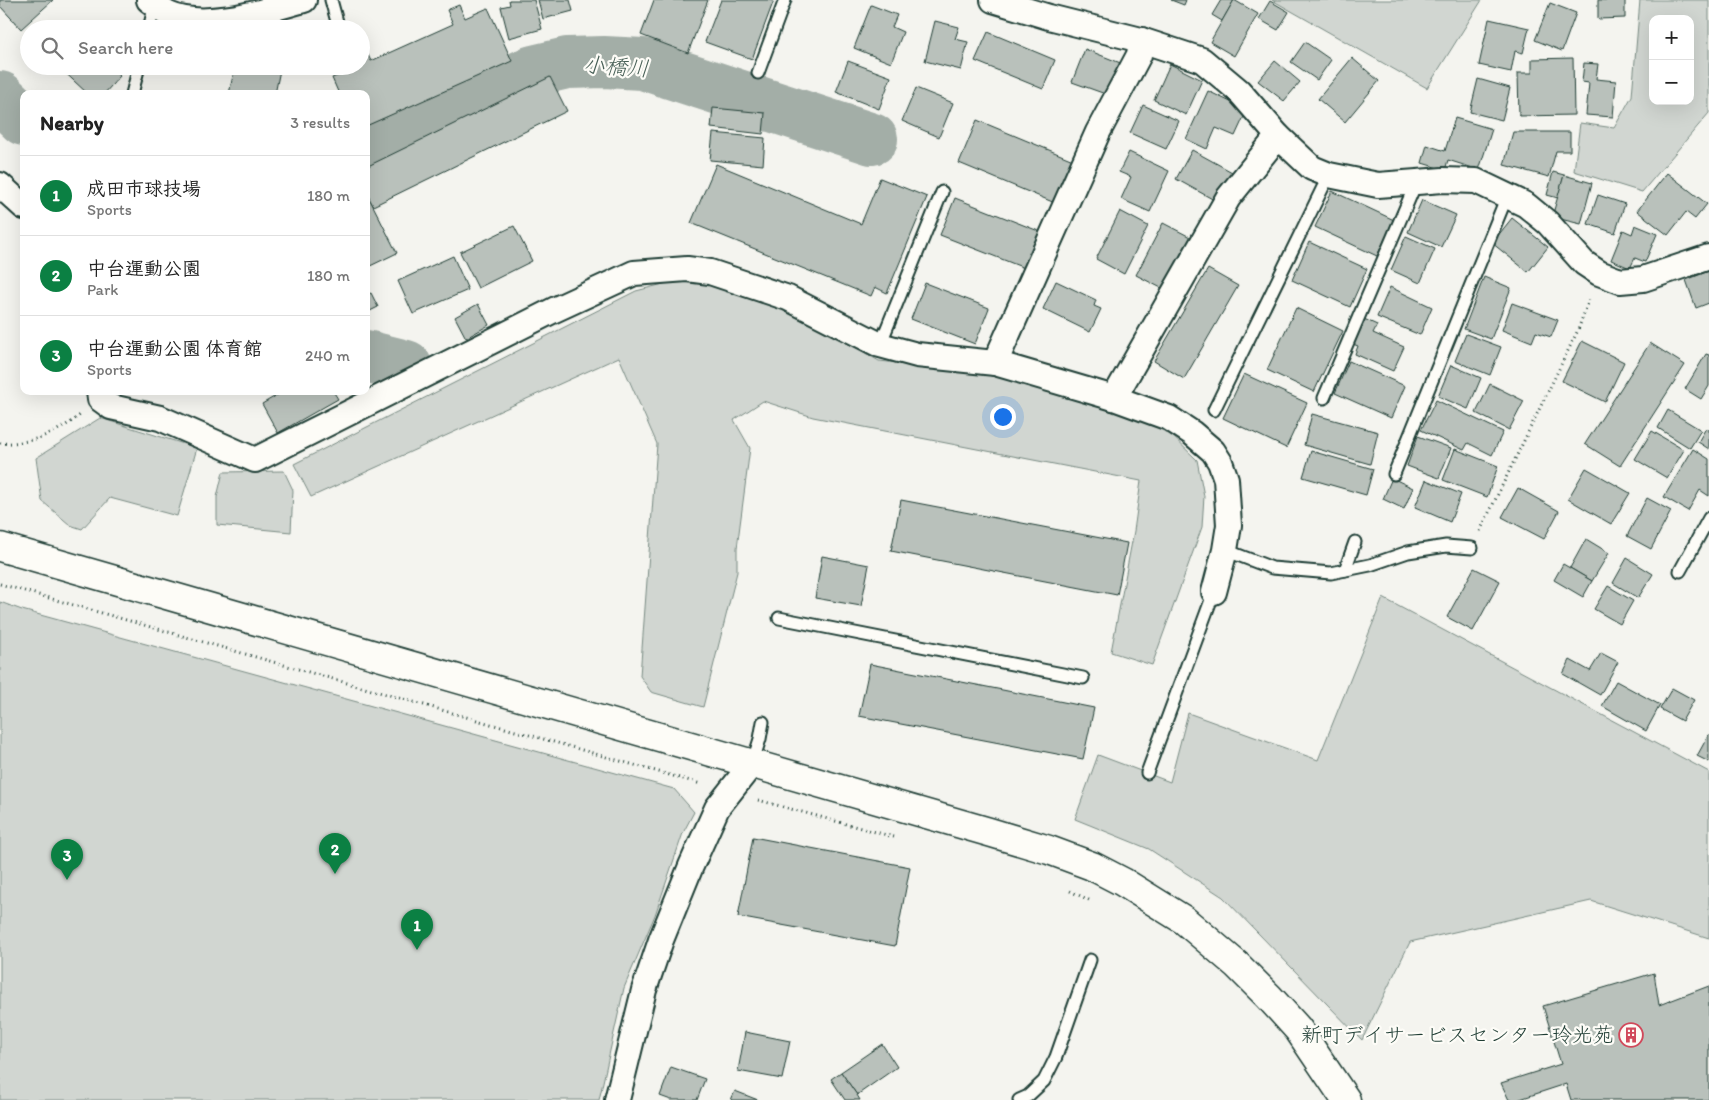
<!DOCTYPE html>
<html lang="en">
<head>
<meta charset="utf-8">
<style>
	:root { --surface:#fff; --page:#f2f2f2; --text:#222; --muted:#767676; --line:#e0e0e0; --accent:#0b8043 }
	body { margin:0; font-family:Itim,"Klee One",sans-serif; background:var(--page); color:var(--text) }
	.controls { position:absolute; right:15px; top:15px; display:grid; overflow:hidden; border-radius:10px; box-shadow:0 5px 20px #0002 }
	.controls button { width:45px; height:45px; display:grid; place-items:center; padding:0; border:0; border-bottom:1px solid var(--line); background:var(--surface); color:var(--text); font:25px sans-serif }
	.you { position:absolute; left:1002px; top:416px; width:18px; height:18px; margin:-12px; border:4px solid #fff; border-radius:50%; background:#1a73e8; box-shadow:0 0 0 8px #1a73e833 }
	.badge { display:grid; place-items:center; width:32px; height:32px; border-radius:50%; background:var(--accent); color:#fff; font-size:16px; font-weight:700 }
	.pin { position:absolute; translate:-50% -41px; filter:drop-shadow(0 1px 2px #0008) }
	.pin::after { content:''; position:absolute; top:26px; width:18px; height:15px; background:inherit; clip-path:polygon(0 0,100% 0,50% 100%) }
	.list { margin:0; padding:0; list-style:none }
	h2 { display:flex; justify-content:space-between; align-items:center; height:65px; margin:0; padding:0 20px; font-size:21px }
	h2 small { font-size:16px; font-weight:400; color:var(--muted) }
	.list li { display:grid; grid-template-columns:32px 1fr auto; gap:15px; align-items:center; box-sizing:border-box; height:80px; padding:0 20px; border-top:1px solid var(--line) }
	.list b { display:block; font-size:19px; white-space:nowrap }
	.list p { margin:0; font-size:16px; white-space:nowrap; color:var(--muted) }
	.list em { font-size:16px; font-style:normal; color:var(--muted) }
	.icon { flex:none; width:28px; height:28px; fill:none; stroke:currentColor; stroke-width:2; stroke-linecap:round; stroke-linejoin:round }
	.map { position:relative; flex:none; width:1709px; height:1100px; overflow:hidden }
	.search { position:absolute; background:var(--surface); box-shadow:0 5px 20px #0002; left:20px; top:20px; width:350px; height:55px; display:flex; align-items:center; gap:12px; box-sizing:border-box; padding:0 18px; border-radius:28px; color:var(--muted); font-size:19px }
	.panel { position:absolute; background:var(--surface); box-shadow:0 5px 20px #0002; left:20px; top:90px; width:350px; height:305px; border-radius:10px }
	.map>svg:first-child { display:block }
</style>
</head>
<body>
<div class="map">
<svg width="1709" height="1100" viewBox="0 0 1709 1100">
	<rect width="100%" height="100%" fill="#f4f4ef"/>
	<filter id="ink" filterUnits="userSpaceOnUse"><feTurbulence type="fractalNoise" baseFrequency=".02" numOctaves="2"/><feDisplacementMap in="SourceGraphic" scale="10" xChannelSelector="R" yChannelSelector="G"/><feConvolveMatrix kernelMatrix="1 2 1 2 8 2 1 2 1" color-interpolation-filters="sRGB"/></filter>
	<g filter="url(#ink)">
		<!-- green -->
		<g fill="#d1d6d1" stroke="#788a82" fill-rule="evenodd">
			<path d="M1272 0H1482L1427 88Z"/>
			<path d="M1640 0H1709V113L1642 192 1574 171 1580 123 1614 128 1632 96ZM1653 19H1690V101H1653Z"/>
			<path d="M683 279 708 280 797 313 879 361 995 373 1161 425 1197 460 1204 496 1202 527 1152 665 1111 652 1134 531 1141 481 813 417 763 401 734 420 750 448 737 548V572L703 707 651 692 640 676 657 444 619 357 311 497 294 464 636 291Z"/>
			<path d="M100 418 197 448 177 516 110 498 82 529 70 525 42 501 36 458Z"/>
			<path d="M284 471 293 490 291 532 217 525V497L223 472Z"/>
			<path d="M1383 598 1709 772V938L1591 901 1410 942 1362 1040 1223 897 1149 849 1075 819 1098 755 1170 782 1188 713 1318 760Z"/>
			<path d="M0 602 22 610 674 789 694 812 683 833 655 915 624 988 599 1100H0Z"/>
		</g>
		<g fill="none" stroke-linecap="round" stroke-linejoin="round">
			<!-- river -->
			<g stroke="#a3aea7" stroke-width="52">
				<path d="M0 97 24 120"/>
				<path d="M366 147 533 71 567 63 604 62 643 64 872 139"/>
				<path d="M366 356 406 366"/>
			</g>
		</g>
		<!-- building -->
		<g fill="#b9c1bb" stroke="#1f3d34">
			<path d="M0 0H53L21 29 0 6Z"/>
			<path d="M509 0H534L542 29 509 38 501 7 510 5Z"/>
			<path d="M538 0H570L573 11 543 19Z"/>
			<path d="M654 0H708L688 53 641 35Z"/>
			<path d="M721 0H774L752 59 705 42Z"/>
			<path d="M1171 0H1186L1184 5Z"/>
			<path d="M1221 0H1234L1222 21 1212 15Z"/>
			<path d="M1234 0 1258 14 1234 56 1210 42Z"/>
			<path d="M1598 0H1625V18L1598 19Z"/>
			<path d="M1270 1 1289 12 1278 30 1259 19Z"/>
			<path d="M1550 3 1576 13 1562 51 1535 40Z"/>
			<path d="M459 5 465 18 488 8 512 61 366 126V94H339L332 78 361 66V49L364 47 371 61 453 24 447 10Z"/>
			<path d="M871 5 897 15 892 27 903 32 891 63 854 48Z"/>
			<path d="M1489 19 1529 28 1523 53 1515 51 1511 72 1479 65Z"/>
			<path d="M935 21 959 27 955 39 968 42 961 70 925 61Z"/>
			<path d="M988 32 1055 60 1043 89 975 61Z"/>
			<path d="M1305 42 1331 60 1317 80 1291 62Z"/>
			<path d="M1085 49 1123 64 1111 96 1072 82Z"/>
			<path d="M1352 58 1379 81 1345 122 1318 99Z"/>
			<path d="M1573 58 1574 115 1519 116 1518 73H1532V59Z"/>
			<path d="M848 61 891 77 879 109 836 92Z"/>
			<path d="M1275 61 1300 82 1284 101 1258 81Z"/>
			<path d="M1584 63 1598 64 1596 79 1616 81 1613 117 1586 115 1589 83 1582 82Z"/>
			<path d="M1170 64 1202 80 1186 115 1154 100Z"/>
			<path d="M58 66H110L120 76 104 94H88Z"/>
			<path d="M235 66H260L280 70 275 94H229Z"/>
			<path d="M550 77 567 111 373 206 366 192V167Z"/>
			<path d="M1478 79 1510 88 1502 120 1470 112Z"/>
			<path d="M916 88 953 103 939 137 902 121Z"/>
			<path d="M1208 91 1247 110 1235 136 1216 128 1207 149 1186 139Z"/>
			<path d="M1143 105 1179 121 1166 149 1130 133Z"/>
			<path d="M713 108 765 113 763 134 711 128Z"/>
			<path d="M1455 118 1492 129 1479 170 1448 160 1445 170 1422 163 1427 145 1445 151Z"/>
			<path d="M977 120 1073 160 1055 203 959 163Z"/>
			<path d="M1513 132H1570V151H1556L1549 177 1504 165Z"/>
			<path d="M713 133 765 138 763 165 710 160Z"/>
			<path d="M1192 150 1232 172 1216 201 1176 179Z"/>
			<path d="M1129 152 1169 171 1150 212 1121 199 1131 177 1119 172Z"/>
			<path d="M716 164 861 224 880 178 927 197 887 293 875 287 871 296 691 223Z"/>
			<path d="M1553 172 1564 175 1558 198 1547 195Z"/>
			<path d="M1667 173 1707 204 1695 219 1686 212 1668 235 1637 211Z"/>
			<path d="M1564 175 1592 183 1581 224 1552 217Z"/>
			<path d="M1332 191 1394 220 1377 256 1315 227Z"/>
			<path d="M366 192 397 253 366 268Z"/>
			<path d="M1598 195 1625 204 1615 233 1588 224Z"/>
			<path d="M955 198 1041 232 1027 269 940 235Z"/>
			<path d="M1422 200 1456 215 1441 247 1408 232Z"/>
			<path d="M1120 211 1148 226 1124 274 1096 259Z"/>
			<path d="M1512 218 1548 247 1528 272 1492 243Z"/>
			<path d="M1163 223 1194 239 1167 291 1136 275Z"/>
			<path d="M1635 225 1657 234 1645 262 1635 258 1630 268 1611 260 1623 230 1632 234Z"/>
			<path d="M514 226 532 261 478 288 460 252Z"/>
			<path d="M1406 236 1435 249 1420 283 1391 270Z"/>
			<path d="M1309 242 1367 269 1350 307 1292 280Z"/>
			<path d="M453 256 468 290 413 314 398 281Z"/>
			<path d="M1208 269 1238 286 1184 379 1154 361Z"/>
			<path d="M1709 271V303L1696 308 1686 280Z"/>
			<path d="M1484 277 1511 288 1491 339 1464 329Z"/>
			<path d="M1056 281 1096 300 1094 306 1101 309 1090 332 1043 309Z"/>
			<path d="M925 283 989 308 975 344 911 319Z"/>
			<path d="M1390 287 1432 307 1420 335 1377 317Z"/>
			<path d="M371 293 378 307 366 313V295Z"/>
			<path d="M1512 303 1558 320 1551 337 1536 332 1532 342 1502 330Z"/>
			<path d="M478 304 489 325 466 338 455 317Z"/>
			<path d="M1296 308 1343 331 1314 392 1267 370Z"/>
			<path d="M1364 319 1377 325 1373 333 1404 347 1393 371 1355 354 1358 346 1353 344Z"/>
			<path d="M1466 334 1501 347 1490 375 1455 361Z"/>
			<path d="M1582 341 1624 362 1605 402 1562 381Z"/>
			<path d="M1650 343 1685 365 1620 466 1585 444Z"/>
			<path d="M1706 354 1709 355V386L1701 399 1685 389Z"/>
			<path d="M1349 361 1405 386 1391 418 1335 393Z"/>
			<path d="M1451 365 1481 378 1468 409 1438 396Z"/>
			<path d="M1244 374 1307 403 1286 448 1223 418Z"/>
			<path d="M1490 384 1524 401 1509 430 1476 413Z"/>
			<path d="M277 391H333L338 399 278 433 262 404 279 394Z"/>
			<path d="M1436 400 1503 432 1492 455 1468 443 1464 450 1421 430Z"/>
			<path d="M1668 410 1701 430 1690 448 1658 428Z"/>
			<path d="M1312 414 1378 432 1370 464 1304 445Z"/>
			<path d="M1706 428 1709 430V449L1698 442Z"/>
			<path d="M1652 431 1684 450 1667 478 1635 459Z"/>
			<path d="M1418 436 1451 448 1439 478 1407 466Z"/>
			<path d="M1455 449 1498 466 1487 497 1443 480Z"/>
			<path d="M1693 449 1709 459V496L1700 490 1688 511 1664 497Z"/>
			<path d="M1311 451 1373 469 1366 495 1303 477Z"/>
			<path d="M1586 468 1630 493 1611 524 1568 499Z"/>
			<path d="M1392 478 1413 488 1404 509 1383 499Z"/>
			<path d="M1426 480 1461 494 1450 522 1415 507Z"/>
			<path d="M1518 488 1559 511 1544 539 1502 517Z"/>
			<path d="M1647 498 1671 511 1651 549 1627 536Z"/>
			<path d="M901 500 1127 543 1117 595 891 551Z"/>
			<path d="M1586 539 1609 553 1592 581 1570 568Z"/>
			<path d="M822 556 869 565 861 606 815 598Z"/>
			<path d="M1627 558 1653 574 1638 598 1613 583Z"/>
			<path d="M1563 564 1592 581 1583 597 1554 580Z"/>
			<path d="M1474 568 1500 581 1473 631 1447 617Z"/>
			<path d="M1608 586 1633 601 1620 624 1594 609Z"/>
			<path d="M1601 653 1618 662 1600 695 1563 674 1570 660 1590 671Z"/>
			<path d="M870 664 1094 708 1083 759 859 716Z"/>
			<path d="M1616 681 1660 705 1646 731 1602 706Z"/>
			<path d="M1672 688 1694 700 1682 721 1660 709Z"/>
			<path d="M1709 734V762L1697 756Z"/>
			<path d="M753 837 910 867 895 946 738 917Z"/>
			<path d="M1654 973 1659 1005 1709 986V1100H1571L1566 1084 1517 1100H1509L1501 1083 1561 1064 1543 1006Z"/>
			<path d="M745 1032 790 1041 782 1079 738 1071Z"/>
			<path d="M882 1044 897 1067 857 1095 841 1072Z"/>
			<path d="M671 1067 705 1079 697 1100H671L660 1096Z"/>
			<path d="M841 1072 857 1095 860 1100H845L831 1079Z"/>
			<path d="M735 1091 758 1100H731Z"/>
		</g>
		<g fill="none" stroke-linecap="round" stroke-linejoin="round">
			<!-- service casing -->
			<g stroke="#1f3d34" stroke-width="15">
				<g id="service">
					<path d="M331 0 339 29"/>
					<path d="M149 29 155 4"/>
					<path d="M758 73 785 0"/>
					<path d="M132 94 139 66"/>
					<path d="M880 345 942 192"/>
					<path d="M1324 398 1416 183"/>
					<path d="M1214 410 1329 175"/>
					<path d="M1394 474 1507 196"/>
					<path d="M1225 550 1272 568 1331 573 1370 565 1408 552 1446 546 1472 548"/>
					<path d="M1345 570 1355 542"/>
					<path d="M1680 571 1709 518"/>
					<path d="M779 618 1083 678"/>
					<path d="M752 764 760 739 763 722"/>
					<path d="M1147 773 1214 592"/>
					<path d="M1019 1100 1028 1096 1044 1081 1056 1057 1090 960"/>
				</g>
			</g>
			<!-- minor casing -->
			<g stroke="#1f3d34" stroke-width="28">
				<g id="minor">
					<path d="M149 0C155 4 162 11 168 14 205 31 267 10 304 0"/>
					<path d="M993 0 1049 17 1141 40 1202 60 1239 91 1278 136 1312 168 1329 175 1378 185 1443 180 1476 181 1526 205 1548 223 1584 263 1599 273 1620 281 1643 279 1709 257"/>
					<path d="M0 185 24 207"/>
					<path d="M995 363 1098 132 1139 55 1141 40"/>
					<path d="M99 391 100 399 111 407 160 418 255 460 554 310 634 273 687 269 710 272 788 298 880 345 917 355 995 363 1114 398 1169 418 1192 433 1213 451 1220 462 1226 479 1229 525 1225 550 1214 592"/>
					<path d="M1114 398 1228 198 1278 136"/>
					<path d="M617 1100 644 990 661 940 691 866 717 808 751 765"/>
				</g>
			</g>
			<!-- tertiary casing -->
			<g stroke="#1f3d34" stroke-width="31">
				<path id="tertiary" d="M0 547 989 832 1049 850 1092 866 1123 882 1184 920 1237 965 1269 997 1298 1029 1346 1100"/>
			</g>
			<!-- path -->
			<g stroke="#1f3d34" stroke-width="3" stroke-dasharray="1 4" stroke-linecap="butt">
				<path d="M0 443C29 445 58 433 80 415"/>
				<path d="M1480 531 1578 330 1590 297"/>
				<path d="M0 584 701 784"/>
				<path d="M758 800 894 837"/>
				<path d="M1070 891 1089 900"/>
			</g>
			<!-- service -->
			<use href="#service" stroke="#fdfcf7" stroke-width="11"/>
			<!-- minor -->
			<use href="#minor" stroke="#fdfcf7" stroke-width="24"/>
			<!-- tertiary -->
			<use href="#tertiary" stroke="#fdfcf7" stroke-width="28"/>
		</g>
	</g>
	<!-- icons -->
	<defs>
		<g id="building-ring" transform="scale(1.25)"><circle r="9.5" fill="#fdfcf7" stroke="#d1495b" stroke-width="1.5"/><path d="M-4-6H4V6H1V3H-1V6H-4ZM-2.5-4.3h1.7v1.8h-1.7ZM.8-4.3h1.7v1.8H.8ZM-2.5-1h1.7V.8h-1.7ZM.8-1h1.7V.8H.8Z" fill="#d1495b"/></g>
	</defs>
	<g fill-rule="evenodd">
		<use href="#building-ring" x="1631" y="1035"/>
	</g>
	<g text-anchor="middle" stroke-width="4.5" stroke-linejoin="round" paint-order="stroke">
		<!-- poi labels -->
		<g font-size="21" fill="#1f3d34" stroke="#fdfcf7" text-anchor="end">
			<text x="1614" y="1042">新町デイサービスセンター玲光苑</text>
		</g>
		<!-- water labels -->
		<g font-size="22" font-style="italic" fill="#475f56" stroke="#fdfcf7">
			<text transform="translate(616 66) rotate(4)" y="8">小橋川</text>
		</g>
	</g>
</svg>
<div class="controls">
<button>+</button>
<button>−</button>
</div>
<div class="you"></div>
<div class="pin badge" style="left:417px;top:950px">1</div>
<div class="pin badge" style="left:335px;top:874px">2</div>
<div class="pin badge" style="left:67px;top:880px">3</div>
<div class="search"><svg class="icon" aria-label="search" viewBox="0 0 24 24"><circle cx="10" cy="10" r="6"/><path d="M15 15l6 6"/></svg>Search here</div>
<section class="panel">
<h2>Nearby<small>3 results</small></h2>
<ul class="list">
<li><span class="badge">1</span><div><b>成田市球技場</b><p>Sports</p></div><em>180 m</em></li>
<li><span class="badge">2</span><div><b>中台運動公園</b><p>Park</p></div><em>180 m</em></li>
<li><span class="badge">3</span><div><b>中台運動公園 体育館</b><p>Sports</p></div><em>240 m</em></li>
</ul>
</section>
</div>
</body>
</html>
